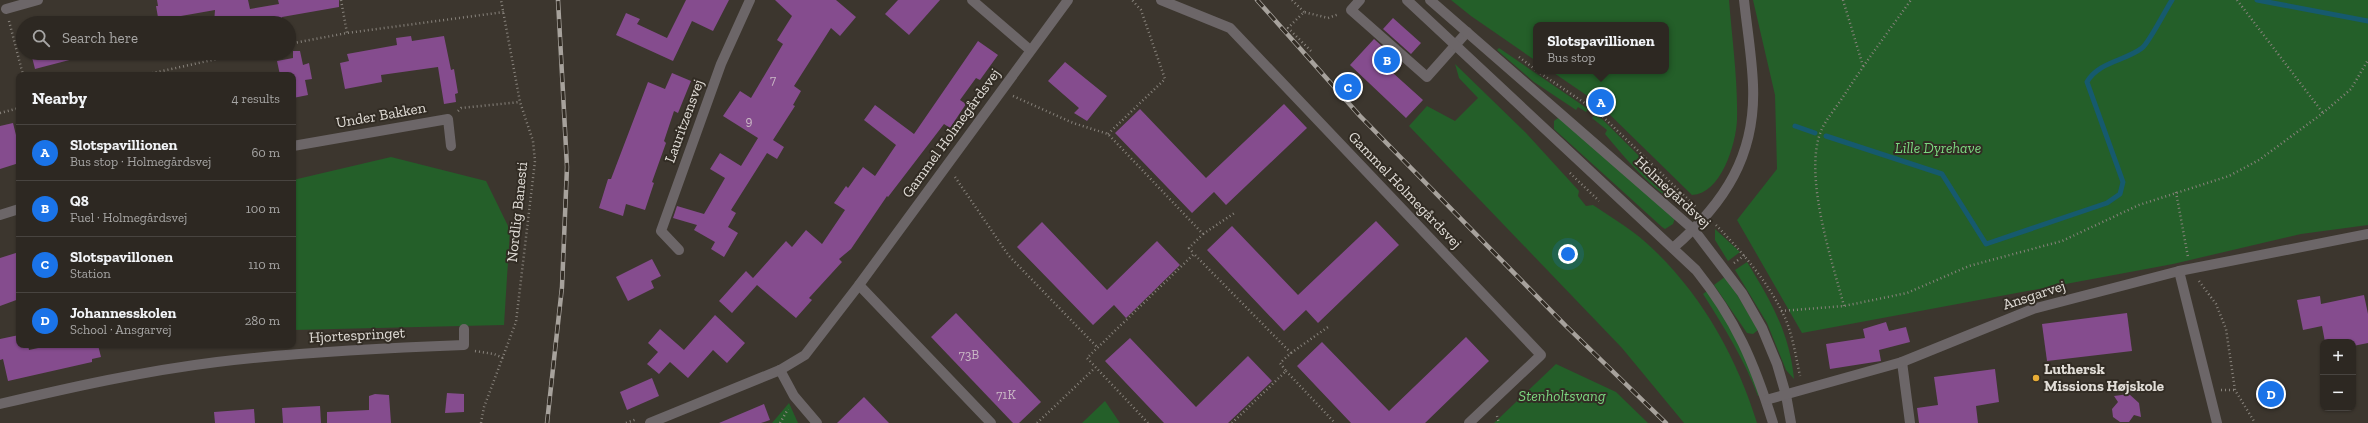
<!DOCTYPE html>
<html lang="en">
<head>
<meta charset="utf-8">
<style>
	:root { --surface:#2d2822; --page:#35302a; --text:#f1f3f6; --muted:#a7a6a5; --line:#484440; --accent:#1a73e8 }
	body { margin:0; font-family:"Zilla Slab",serif; background:var(--page); color:var(--text) }
	.controls { position:absolute; right:12px; bottom:12px; display:grid; overflow:hidden; border-radius:8px; box-shadow:0 1px 3px #0004 }
	.controls button { width:36px; height:36px; display:grid; place-items:center; padding:0; border:0; border-bottom:1px solid var(--line); background:var(--surface); color:var(--text); font:20px sans-serif }
	.you { position:absolute; left:1568px; top:254px; width:14px; height:14px; margin:-10px; border:3px solid #fff; border-radius:50%; background:#1a73e8; box-shadow:0 0 0 6px #1a73e833 }
	.badge { display:grid; place-items:center; width:26px; height:26px; border-radius:50%; background:var(--accent); color:#fff; font-size:13px; font-weight:700 }
	.pin { position:absolute; translate:-50% -50%; border:2px solid #fff; box-shadow:0 1px 4px #0006 }
	.popup { position:absolute; left:1533px; top:22px; width:136px; height:52px; box-sizing:border-box; display:grid; place-content:center; border-radius:8px; background:var(--surface); filter:drop-shadow(0 1px 3px #0005); font-size:13px; white-space:nowrap; color:var(--muted) }
	.popup b { font-size:15px; color:var(--text) }
	.popup::after { content:''; position:absolute; left:50%; top:100%; margin-left:-8px; border:8px solid transparent; border-top-color:var(--surface) }
	.list { margin:0; padding:0; list-style:none }
	h2 { display:flex; justify-content:space-between; align-items:center; height:52px; margin:0; padding:0 16px; font-size:17px }
	h2 small { font-size:13px; font-weight:400; color:var(--muted) }
	.list li { display:grid; grid-template-columns:26px 1fr auto; gap:12px; align-items:center; box-sizing:border-box; height:56px; padding:0 16px; border-top:1px solid var(--line) }
	.list b { display:block; font-size:15px; white-space:nowrap }
	.list p { margin:0; font-size:13px; white-space:nowrap; color:var(--muted) }
	.list em { font-size:13px; font-style:normal; color:var(--muted) }
	.icon { flex:none; width:22px; height:22px; fill:none; stroke:currentColor; stroke-width:2; stroke-linecap:round; stroke-linejoin:round }
	.map { position:relative; flex:none; width:2368px; height:423px; overflow:hidden }
	.search { position:absolute; background:var(--surface); box-shadow:0 1px 3px #0004; left:16px; top:16px; width:280px; height:44px; display:flex; align-items:center; gap:10px; box-sizing:border-box; padding:0 14px; border-radius:22px; color:var(--muted); font-size:15px }
	.panel { position:absolute; background:var(--surface); box-shadow:0 1px 3px #0004; left:16px; top:72px; width:280px; height:276px; border-radius:8px }
	.map>svg:first-child { display:block }
</style>
</head>
<body>
<div class="map">
<svg width="2368" height="423" viewBox="0 0 2368 423">
	<rect width="100%" height="100%" fill="#3c362e"/>
	<!-- green -->
	<g fill="#245f29">
		<path d="M1451 0H1729C1732 39 1738 80 1737 120 1736 144 1721 194 1692 195L1602 107 1604 103 1598 98 1595 101 1551 71H1666V25H1536V61L1471 16Z"/>
		<path d="M1753 0H2368V225L2301 234 2173 264 1802 333 1737 220 1777 169 1775 95Z"/>
		<path d="M1499 48 1588 109 1586 112 1578 107 1576 110 1534 82 1497 50Z"/>
		<path d="M1455 64 1526 133 1579 191 1578 196 1586 206 1593 205C1614 219 1636 232 1654 250 1703 297 1737 358 1757 423H1684L1622 348 1409 126 1427 106 1455 121 1478 98 1459 78Z"/>
		<path d="M1594 115 1602 119 1688 205C1661 203 1622 154 1605 134L1607 130 1592 118Z"/>
		<path d="M1558 118 1562 119 1675 218 1673 224 1665 229 1662 227 1554 129V121Z"/>
		<path d="M391 157 486 181 510 230 504 325 293 330V180Z"/>
		<path d="M1715 229 1740 252 1728 261 1715 240Z"/>
		<path d="M1747 262C1770 299 1790 334 1794 379L1786 370 1767 323 1735 270Z"/>
		<path d="M1726 276 1758 330 1753 334 1747 333 1714 285Z"/>
		<path d="M1707 291 1738 339 1761 395 1758 396C1744 359 1724 327 1703 294Z"/>
		<path d="M1556 364 1616 392 1648 423H1494Z"/>
		<path d="M1105 401 1120 423H1082Z"/>
		<path d="M789 403 798 423H772Z"/>
	</g>
	<g fill="none" stroke-linecap="round" stroke-linejoin="round">
		<!-- stream -->
		<g stroke="#165a6e" stroke-width="5">
			<path d="M2257 0 2368 21"/>
			<path d="M1795 126 1815 133"/>
			<path d="M1826 136 1942 174 1986 244 2107 203 2120 194 2123 182 2087 82C2098 62 2125 61 2142 48 2149 43 2166 9 2172 0"/>
		</g>
	</g>
	<!-- building -->
	<g fill="#854c8e">
		<path d="M157 0H248L250 9 279 4 278 0H339V7L282 17 283 23H214L215 10 181 16 183 23H159L156 6H158Z"/>
		<path d="M686 0H729L713 31 692 21 673 61 616 35 626 13 640 19 637 24 667 38Z"/>
		<path d="M775 0H836L856 17 840 36 831 28 794 86 801 91 793 105 795 106 773 140 784 147 777 159 767 153 731 210 736 213 728 227 738 233 724 257 711 249 715 242 694 230 697 225 673 218 677 206 704 214 725 178 710 169 720 153 741 166 758 138 723 116 740 91 751 98 783 44 777 40 792 16Z"/>
		<path d="M898 0H940L909 35 885 14Z"/>
		<path d="M1393 18 1421 43 1411 54 1383 29Z"/>
		<path d="M411 36 412 41 444 36 451 70 454 69 458 93 455 94 456 102 444 104 438 67 381 75 382 82 345 89 340 63 349 61 347 54 397 45 396 38Z"/>
		<path d="M1374 39 1402 64 1393 73 1423 100 1406 118 1350 65Z"/>
		<path d="M978 41 998 55 980 80 976 78 960 100 966 104 950 128 944 124 888 197 887 196 851 249 839 259 842 262 809 298 812 300 796 318 757 285 732 313 719 301 746 271 753 278 786 241 792 247 806 230 822 244 845 210 834 203 846 186 848 188 863 167 875 176 896 145 864 120 875 105 914 134Z"/>
		<path d="M293 51H300L303 65 309 63 312 79 305 80 308 95 293 98V75H280L277 61 293 58Z"/>
		<path d="M31 53H77V58L35 69Z"/>
		<path d="M1065 62 1107 96 1087 121 1074 113 1079 108 1048 81Z"/>
		<path d="M672 73 691 81 678 113 674 111 664 141 666 143 652 182 654 183 645 210 626 204 623 216 599 208 608 179H611L648 82 665 89Z"/>
		<path d="M1284 104 1307 128 1226 205 1214 192 1192 213 1115 133 1140 109 1206 178Z"/>
		<path d="M13 123 16 135 19 134V163L0 169V126Z"/>
		<path d="M1376 221 1399 245 1318 323 1306 310 1284 331 1207 250 1232 226 1298 295Z"/>
		<path d="M1042 222 1107 290 1157 241 1180 265 1126 318 1114 305 1093 325 1017 247Z"/>
		<path d="M19 252V299L0 306V258Z"/>
		<path d="M652 259 661 276 651 281 654 288 628 301 616 277Z"/>
		<path d="M2364 295 2368 314V343L2353 346V342H2325L2322 326 2303 330 2297 300 2320 296 2321 304Z"/>
		<path d="M956 313 1041 402 1019 423H1013L931 337Z"/>
		<path d="M2127 313 2132 351 2047 361 2042 324Z"/>
		<path d="M715 315 745 343 727 363 713 350 688 378 670 362 659 374 647 364 658 352 648 343 660 329 684 350Z"/>
		<path d="M1886 322 1889 331 1906 327 1910 342 1879 350 1881 361 1830 369 1826 344 1865 338 1863 329Z"/>
		<path d="M19 335V345H28L29 350 52 345H98L101 357 92 359V362L8 381 3 359 0 360V339Z"/>
		<path d="M1466 337 1489 361 1425 423H1351L1297 366 1322 342 1389 411Z"/>
		<path d="M1130 338 1196 407 1248 356 1272 381 1228 423H1164L1105 361Z"/>
		<path d="M1995 369 1999 402 1976 406 1978 423H1919L1917 408 1938 405 1934 377Z"/>
		<path d="M652 378 659 396 627 410 620 392Z"/>
		<path d="M447 393 464 394V412L445 413Z"/>
		<path d="M375 394 389 395 391 423H327V412L369 410V396Z"/>
		<path d="M2129 394 2139 403 2141 417 2134 415 2129 422H2120L2113 417 2112 409 2118 402 2114 396Z"/>
		<path d="M864 397 889 423H837Z"/>
		<path d="M764 404 770 420 761 423H719Z"/>
		<path d="M320 406 321 423H283L282 408Z"/>
		<path d="M254 409 255 423H215L214 412Z"/>
	</g>
	<g fill="none" stroke-linecap="round" stroke-linejoin="round">
		<!-- path -->
		<g stroke="#88837c" stroke-width="2.5" stroke-dasharray="1 3" stroke-linecap="butt">
			<path d="M341 0 347 33"/>
			<path d="M1292 0 1304 12"/>
			<path d="M1843 0 1863 66"/>
			<path d="M2237 0 2323 113"/>
			<path d="M9 21 23 75"/>
			<path d="M289 44 347 33 504 12"/>
			<path d="M1311 51 1288 28 1304 12 1328 18 1339 14"/>
			<path d="M1519 57 1536 70"/>
			<path d="M1537 71 1598 112 1696 207"/>
			<path d="M144 75 244 53"/>
			<path d="M1013 96 1073 123 1108 134 1203 234 1189 248 1194 254"/>
			<path d="M458 111 461 108 520 102"/>
			<path d="M0 113 19 108"/>
			<path d="M1108 134 1165 79 1141 10 1132 0"/>
			<path d="M1570 173 1599 201"/>
			<path d="M955 177 1009 256 1098 348"/>
			<path d="M2176 192 2188 257"/>
			<path d="M1716 225C1743 253 1770 284 1786 320 1793 338 1796 357 1800 376"/>
			<path d="M1203 234 1236 212"/>
			<path d="M1734 263 1745 255"/>
			<path d="M2199 281 2216 304 2226 329 2235 390 2255 423"/>
			<path d="M1844 306C1832 261 1803 175 1821 131 1826 119 1836 108 1843 97 1864 64 1888 32 1911 0"/>
			<path d="M1781 311 1844 306 1907 293 1969 266 2062 241 2139 205 2229 176 2259 160 2323 113 2351 89 2368 60"/>
			<path d="M475 351 494 354 503 358"/>
			<path d="M1291 353 1328 327"/>
			<path d="M1286 371 1335 423"/>
			<path d="M2221 390H2235"/>
			<path d="M1497 416 1499 423"/>
			<path d="M481 423 484 407 516 322 535 161 533 141 520 102 501 0"/>
			<path d="M626 423 637 419"/>
			<path d="M780 423 788 409"/>
			<path d="M1037 423 1095 368"/>
			<path d="M1148 423 1087 358 1194 254 1291 353 1280 363 1286 371 1232 423"/>
		</g>
		<!-- minor -->
		<g stroke="#6c6668" stroke-width="10">
			<path d="M972 0 1030 50"/>
			<path d="M1161 0 1230 28 1541 355 1469 423"/>
			<path d="M1360 0 1351 10 1427 77 1467 32"/>
			<path d="M1407 0 1696 270C1736 320 1754 362 1773 423"/>
			<path d="M1430 0 1694 230 1742 293 1762 328 1777 364 1786 395 1791 423"/>
			<path d="M6 9 38 0"/>
			<path d="M293 146 448 119 451 146"/>
			<path d="M0 215 19 209"/>
			<path d="M1673 248C1725 203 1756 155 1753 85 1752 57 1747 28 1744 0"/>
			<path d="M679 250 661 231 721 64 750 0"/>
			<path d="M2179 271 2217 423"/>
			<path d="M859 285 991 423"/>
			<path d="M1902 362 1910 423"/>
			<path d="M780 370 794 396 817 423"/>
			<path d="M1766 400 1902 362 2033 309 2179 271 2368 234"/>
			<path d="M0 404C72 387 144 371 217 362 299 352 381 348 464 345V329"/>
			<path d="M650 423 780 370 805 355 859 285 1068 0"/>
		</g>
		<!-- rail casing -->
		<g stroke="#a7a29c" stroke-width="4.5">
			<g id="rail">
				<path d="M1257 0 1360 116 1566 326 1666 423"/>
				<path d="M547 423 562 287 567 167 558 0"/>
			</g>
		</g>
		<!-- rail -->
		<use href="#rail" stroke="#322c24" stroke-width="3" stroke-dasharray="9" stroke-linecap="butt"/>
	</g>
	<!-- markers -->
	<circle fill="#e7ac36" stroke="#322c24" stroke-width="1.5" cx="2036" cy="378" r="4"/>
	<g text-anchor="middle" stroke-width="4" stroke-linejoin="round" paint-order="stroke">
		<!-- number labels -->
		<g font-size="13" fill="#cbbac6">
			<text x="773" y="84">7</text>
			<text x="749" y="125">9</text>
			<text x="969" y="359">73B</text>
			<text x="1006" y="399">71K</text>
		</g>
		<!-- street labels -->
		<g font-size="15" fill="#e2ded8" stroke="#322c24">
			<text transform="translate(381 115) rotate(-10)" y="5">Under Bakken</text>
			<text transform="translate(684 121) rotate(-70)" y="5">Lauritzensvej</text>
			<text transform="translate(951 133) rotate(-54)" y="5">Gammel Holmegårdsvej</text>
			<text transform="translate(1405 190) rotate(46)" y="5">Gammel Holmegårdsvej</text>
			<text transform="translate(1673 192) rotate(43)" y="5">Holmegårdsvej</text>
			<text transform="translate(517 212) rotate(-84)" y="5">Nordlig Banesti</text>
			<text transform="translate(2034 295) rotate(-18)" y="5">Ansgarvej</text>
			<text transform="translate(357 335) rotate(-3)" y="5">Hjortespringet</text>
		</g>
		<!-- park labels -->
		<g font-size="15" font-style="italic" fill="#7cd880" stroke="#322c24">
			<text x="1938" y="153">Lille Dyrehave</text>
			<text x="1562" y="401">Stenholtsvang</text>
		</g>
		<!-- poi labels -->
		<g font-size="15" font-weight="bold" fill="#e2ded8" stroke="#322c24" text-anchor="start">
			<text x="2044" y="374">Luthersk<tspan x="2044" dy="17">Missions Højskole</tspan></text>
		</g>
	</g>
</svg>
<div class="controls">
<button>+</button>
<button>−</button>
</div>
<div class="you"></div>
<div class="pin badge" style="left:1601px;top:102px">A</div>
<div class="popup"><b>Slotspavillionen</b>Bus stop</div>
<div class="pin badge" style="left:1387px;top:60px">B</div>
<div class="pin badge" style="left:1348px;top:87px">C</div>
<div class="pin badge" style="left:2271px;top:394px">D</div>
<div class="search"><svg class="icon" aria-label="search" viewBox="0 0 24 24"><circle cx="10" cy="10" r="6"/><path d="M15 15l6 6"/></svg>Search here</div>
<section class="panel">
<h2>Nearby<small>4 results</small></h2>
<ul class="list">
<li><span class="badge">A</span><div><b>Slotspavillionen</b><p>Bus stop · Holmegårdsvej</p></div><em>60 m</em></li>
<li><span class="badge">B</span><div><b>Q8</b><p>Fuel · Holmegårdsvej</p></div><em>100 m</em></li>
<li><span class="badge">C</span><div><b>Slotspavillonen</b><p>Station</p></div><em>110 m</em></li>
<li><span class="badge">D</span><div><b>Johannesskolen</b><p>School · Ansgarvej</p></div><em>280 m</em></li>
</ul>
</section>
</div>
</body>
</html>
